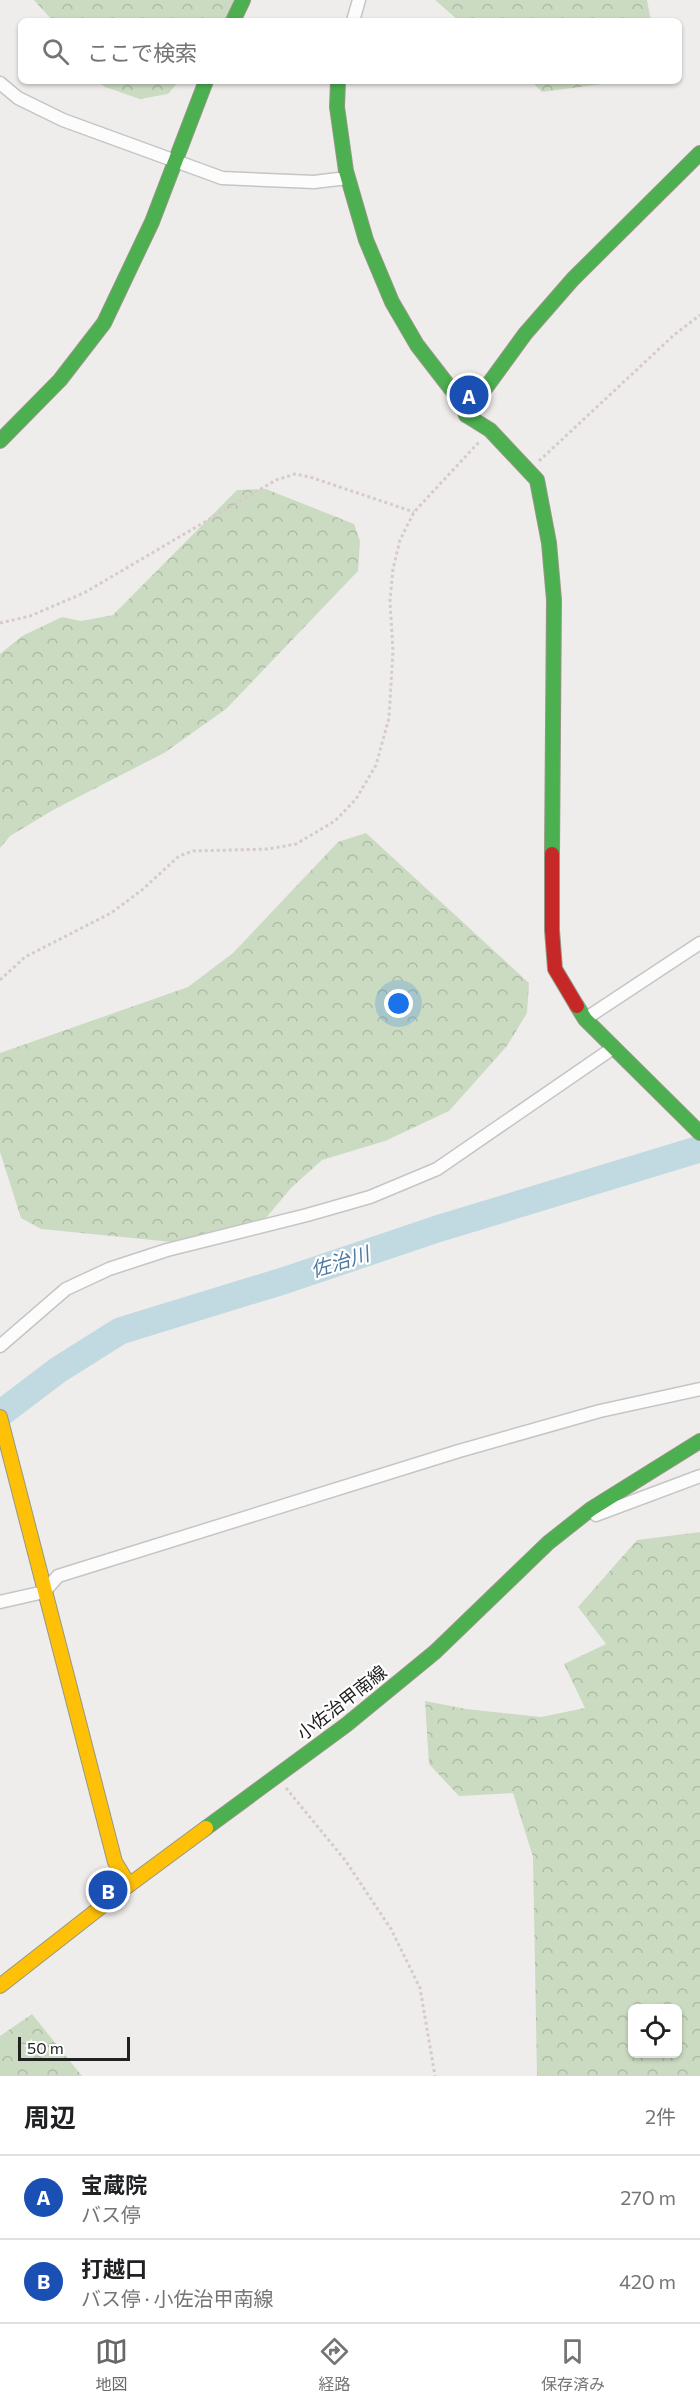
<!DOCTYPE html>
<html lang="ja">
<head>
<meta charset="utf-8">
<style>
	:root { --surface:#fff; --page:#f2f2f2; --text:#202124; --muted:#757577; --line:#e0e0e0; --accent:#696868 }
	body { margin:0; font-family:Commissioner,"Noto Sans JP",sans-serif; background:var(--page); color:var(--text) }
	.controls { position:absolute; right:18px; bottom:18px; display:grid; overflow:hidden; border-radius:9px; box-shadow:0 2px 4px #0004 }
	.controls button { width:54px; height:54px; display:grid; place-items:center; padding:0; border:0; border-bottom:2px solid var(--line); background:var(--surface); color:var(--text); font:30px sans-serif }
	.scale { position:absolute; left:18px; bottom:15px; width:112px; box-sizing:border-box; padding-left:6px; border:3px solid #212121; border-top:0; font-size:16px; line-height:21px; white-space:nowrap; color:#212121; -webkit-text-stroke:4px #fff; paint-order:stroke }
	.you { position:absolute; left:399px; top:1004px; width:21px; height:21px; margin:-15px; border:4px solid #fff; border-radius:50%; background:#1a73e8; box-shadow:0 0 0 9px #1a73e833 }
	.badge { display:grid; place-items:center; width:39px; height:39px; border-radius:50%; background:var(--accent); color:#fff; font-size:20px; font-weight:700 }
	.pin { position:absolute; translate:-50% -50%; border:3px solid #fff; box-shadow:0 2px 6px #0006 }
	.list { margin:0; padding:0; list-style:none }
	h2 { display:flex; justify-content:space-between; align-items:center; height:78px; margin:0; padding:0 24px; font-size:26px }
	h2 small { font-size:20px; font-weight:400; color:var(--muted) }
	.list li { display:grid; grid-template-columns:39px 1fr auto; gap:18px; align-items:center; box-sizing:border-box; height:84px; padding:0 24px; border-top:2px solid var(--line) }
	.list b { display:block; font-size:22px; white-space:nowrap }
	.list p { margin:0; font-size:20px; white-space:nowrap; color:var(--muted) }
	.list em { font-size:20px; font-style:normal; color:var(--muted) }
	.icon { flex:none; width:33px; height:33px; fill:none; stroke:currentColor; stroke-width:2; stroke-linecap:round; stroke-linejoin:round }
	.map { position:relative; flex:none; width:700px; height:2076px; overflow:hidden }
	.search { position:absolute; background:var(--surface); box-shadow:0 2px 4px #0004; left:18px; right:18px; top:18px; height:66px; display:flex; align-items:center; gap:15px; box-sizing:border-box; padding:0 21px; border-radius:9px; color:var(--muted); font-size:22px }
	.sheet { height:246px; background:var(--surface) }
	nav { display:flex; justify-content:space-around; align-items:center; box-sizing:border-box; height:84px; border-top:2px solid var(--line); background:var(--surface); font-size:16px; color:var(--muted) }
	nav a { display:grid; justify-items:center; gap:3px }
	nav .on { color:var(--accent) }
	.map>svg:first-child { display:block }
</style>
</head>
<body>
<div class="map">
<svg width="700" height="2076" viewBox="0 0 700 2076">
	<defs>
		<pattern id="forest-crowns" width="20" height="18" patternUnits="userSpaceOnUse" patternTransform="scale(1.5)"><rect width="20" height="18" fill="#cbdbc2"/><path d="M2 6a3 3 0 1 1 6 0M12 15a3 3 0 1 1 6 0" fill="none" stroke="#aebca6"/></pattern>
	</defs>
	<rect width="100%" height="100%" fill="#efedeb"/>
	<!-- forest -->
	<g fill="url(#forest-crowns)" fill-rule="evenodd">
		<path d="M34 0H246L225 21H53Z"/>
		<path d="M435 0H647L651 21H459Z"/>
		<path d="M97 81H179L168 94 140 99 105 87Z"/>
		<path d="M531 81H613L610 83 542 92Z"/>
		<path d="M266 489 354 524 360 541 358 571 226 709 164 753 53 810 10 836 0 848V654L22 636 62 617 81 621 113 615 237 490Z"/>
		<path d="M366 833 529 983 527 1013 507 1046 449 1111 385 1141 322 1160 291 1188 252 1235 213 1246 41 1229 21 1218 0 1152V1053L188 987 233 953 338 842Z"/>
		<path d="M700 1532V2076H537L533 1857 513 1793 459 1796 429 1764 425 1701 466 1709 541 1717 585 1708 564 1664 606 1644 578 1607 637 1540ZM632 2008H678V2054H632Z"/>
		<path d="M32 2014 82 2076H0V2036Z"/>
	</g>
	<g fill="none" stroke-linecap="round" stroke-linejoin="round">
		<!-- river -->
		<path stroke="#c1d9e0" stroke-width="27" d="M0 1414 58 1370 120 1331 286 1280 437 1229 700 1149"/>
		<!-- street casing -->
		<g stroke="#c6c5c4" stroke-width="15">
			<g id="street">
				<path d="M353 21 359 0"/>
				<path d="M0 83 18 98 63 120 222 178 314 182 347 178"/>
				<path d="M585 1019 700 943"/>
				<path d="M0 1346 66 1289 109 1269 167 1250 307 1215 370 1197 437 1169 613 1048"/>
				<path d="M591 1509 596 1515 700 1476"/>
				<path d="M0 1602 44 1592 58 1576 459 1451 600 1411 700 1389"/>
			</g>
		</g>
		<!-- fast casing -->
		<g stroke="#969884" stroke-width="16">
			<g id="fast">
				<path d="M233 21 243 0"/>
				<path d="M338 81 337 107 346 171 366 240 392 302 417 345 461 402 466 415 490 430 537 480 549 543 554 600 552 854"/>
				<path d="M466 415 525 334 573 279 700 153"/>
				<path d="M0 441 60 380 104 323 152 222 206 81"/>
				<path d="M577 1006 585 1019 700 1133"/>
				<path d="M206 1828 346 1725 435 1652 548 1543 591 1509 700 1441"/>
			</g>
		</g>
		<!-- slow casing -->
		<g stroke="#969884" stroke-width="16">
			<g id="slow">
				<path d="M0 1417 115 1862 129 1885"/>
				<path d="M0 1986 129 1885 206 1828"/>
			</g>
		</g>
		<!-- jam casing -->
		<g stroke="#969884" stroke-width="16">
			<path id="jam" d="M552 854V930L555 969 577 1006"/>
		</g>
		<!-- path -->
		<g stroke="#d7cbc9" stroke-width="3" stroke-dasharray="3 3" stroke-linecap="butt">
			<path d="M539 461 674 335 700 315"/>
			<path d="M0 623 30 616 84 593 276 480 295 474 310 477 414 512"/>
			<path d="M0 980 25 957 111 913 142 890 179 856 193 851 268 849 296 844 335 821 356 799 376 765 389 718 393 651 390 601 393 569 400 540 414 512 479 442"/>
			<path d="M286 1788 345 1860 391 1929 420 1988 435 2076"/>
		</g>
		<!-- street -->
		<use href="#street" stroke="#fdfcfc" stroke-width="12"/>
		<!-- fast -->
		<use href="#fast" stroke="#4caf50" stroke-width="14"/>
		<!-- slow -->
		<use href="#slow" stroke="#ffc107" stroke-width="14"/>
		<!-- jam -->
		<use href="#jam" stroke="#c62828" stroke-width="14"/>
	</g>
	<g text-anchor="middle" stroke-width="4.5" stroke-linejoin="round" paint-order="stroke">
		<!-- street labels -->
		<g font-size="18" fill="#212121" stroke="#fff">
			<text transform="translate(342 1703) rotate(-38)" y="6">小佐治甲南線</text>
		</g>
		<!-- water labels -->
		<g font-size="20" font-style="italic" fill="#517aa3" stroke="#fff">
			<text transform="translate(340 1262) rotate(-17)" y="7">佐治川</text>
		</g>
	</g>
</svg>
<div class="controls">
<button><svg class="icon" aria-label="locate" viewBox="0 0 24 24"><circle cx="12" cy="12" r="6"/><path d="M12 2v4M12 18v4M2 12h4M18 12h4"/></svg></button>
</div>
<div class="scale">50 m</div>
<div class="you"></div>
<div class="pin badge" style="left:469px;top:395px;background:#1a4fb4">A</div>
<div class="pin badge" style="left:108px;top:1890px;background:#1a4fb4">B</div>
<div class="search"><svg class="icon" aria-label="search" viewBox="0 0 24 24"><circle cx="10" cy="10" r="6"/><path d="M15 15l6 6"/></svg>ここで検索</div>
</div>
<section class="sheet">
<h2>周辺<small>2件</small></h2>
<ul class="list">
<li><span class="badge" style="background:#1a4fb4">A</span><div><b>宝蔵院</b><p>バス停</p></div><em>270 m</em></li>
<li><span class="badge" style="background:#1a4fb4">B</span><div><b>打越口</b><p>バス停 · 小佐治甲南線</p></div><em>420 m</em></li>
</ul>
</section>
<nav>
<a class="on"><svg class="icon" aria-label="map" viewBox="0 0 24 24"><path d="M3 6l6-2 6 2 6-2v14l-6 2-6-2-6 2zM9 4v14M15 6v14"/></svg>地図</a>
<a><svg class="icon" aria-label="directions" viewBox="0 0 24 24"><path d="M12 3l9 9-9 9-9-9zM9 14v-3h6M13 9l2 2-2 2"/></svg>経路</a>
<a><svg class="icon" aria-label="saved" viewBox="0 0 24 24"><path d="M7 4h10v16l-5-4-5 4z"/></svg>保存済み</a>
</nav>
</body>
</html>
